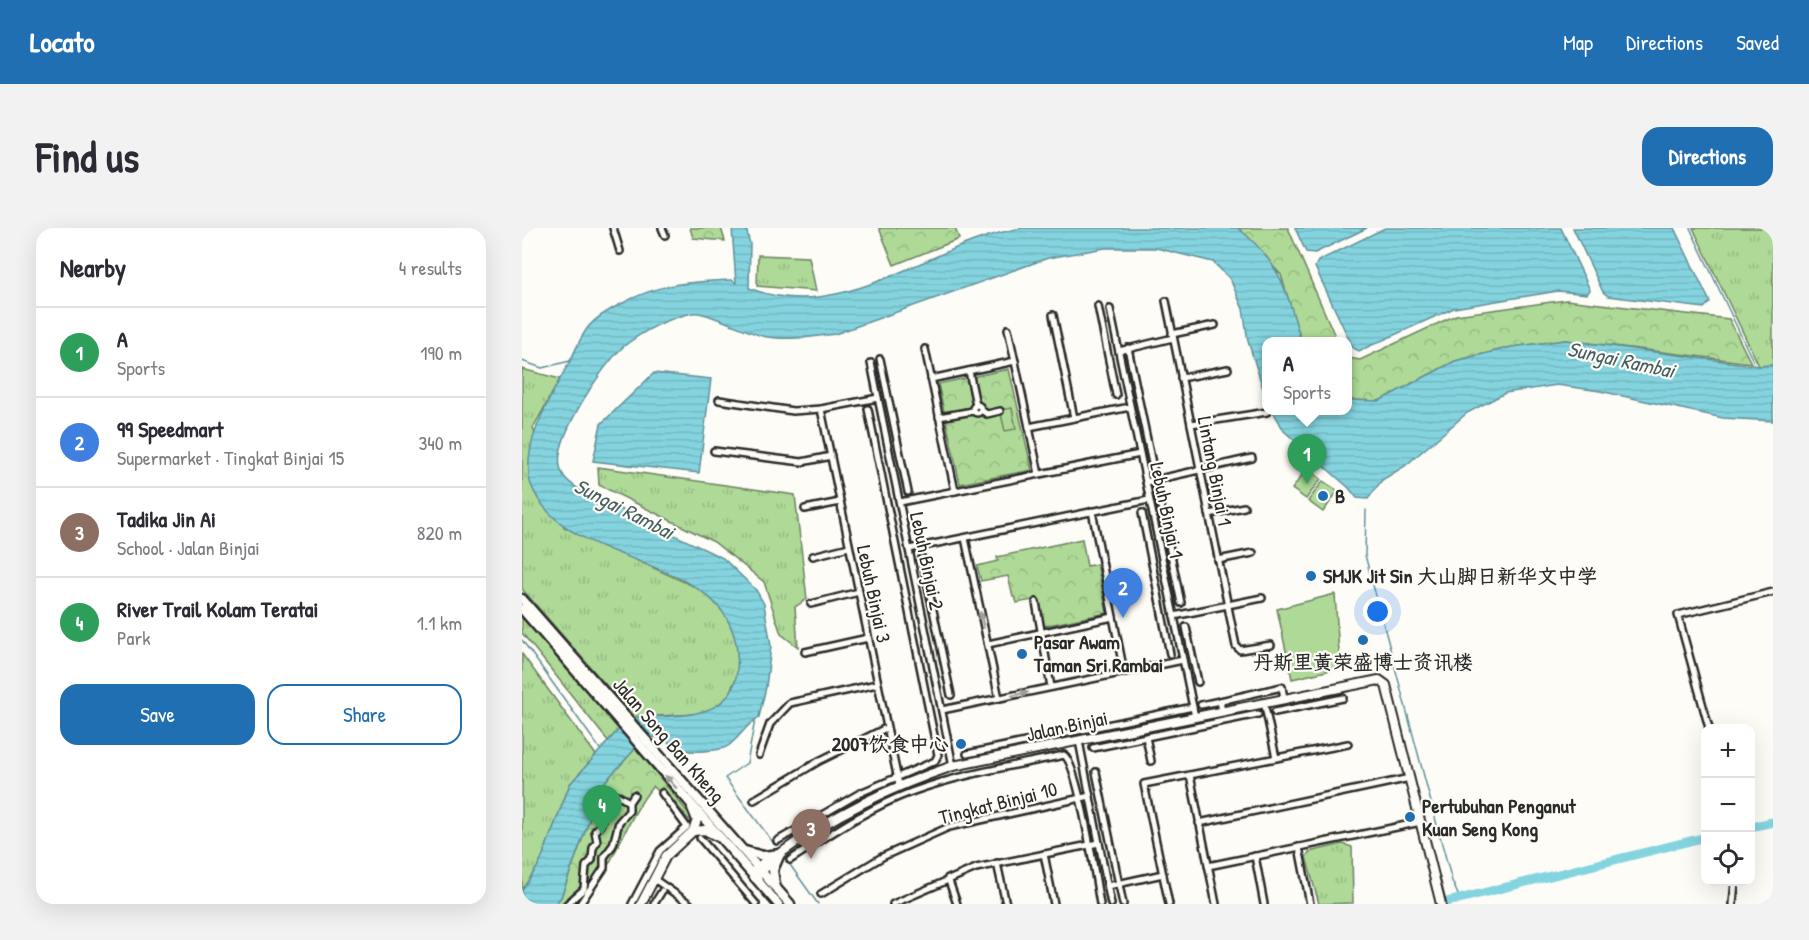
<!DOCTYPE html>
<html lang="en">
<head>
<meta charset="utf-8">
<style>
	:root { --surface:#fff; --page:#f2f2f3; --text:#2b2b33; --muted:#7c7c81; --line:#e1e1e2; --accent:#1f6fb2 }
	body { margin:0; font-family:"Patrick Hand","LXGW WenKai TC",sans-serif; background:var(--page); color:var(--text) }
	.controls { position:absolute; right:18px; bottom:18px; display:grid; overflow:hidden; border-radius:12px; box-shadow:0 6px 24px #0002 }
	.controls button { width:54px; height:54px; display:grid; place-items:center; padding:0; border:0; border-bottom:2px solid var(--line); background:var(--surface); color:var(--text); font:30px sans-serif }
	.you { position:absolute; left:856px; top:384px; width:21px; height:21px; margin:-15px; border:4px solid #fff; border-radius:50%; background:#1a73e8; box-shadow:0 0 0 9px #1a73e833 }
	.badge { display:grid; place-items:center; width:39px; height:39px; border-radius:50%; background:var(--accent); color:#fff; font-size:20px; font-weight:700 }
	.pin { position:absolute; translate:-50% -50px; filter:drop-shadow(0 2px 3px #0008) }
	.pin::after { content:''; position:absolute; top:32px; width:21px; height:18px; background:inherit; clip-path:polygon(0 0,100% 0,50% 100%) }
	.popup { position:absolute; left:740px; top:109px; width:90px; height:78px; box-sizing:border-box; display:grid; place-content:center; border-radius:12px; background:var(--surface); filter:drop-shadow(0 2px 4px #0005); font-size:20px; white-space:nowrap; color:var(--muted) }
	.popup b { font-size:22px; color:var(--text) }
	.popup::after { content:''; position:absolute; left:50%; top:100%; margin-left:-12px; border:12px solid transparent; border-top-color:var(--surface) }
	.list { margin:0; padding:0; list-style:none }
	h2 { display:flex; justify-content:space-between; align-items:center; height:78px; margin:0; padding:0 24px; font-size:26px }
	h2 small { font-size:20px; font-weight:400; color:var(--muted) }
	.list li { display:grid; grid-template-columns:39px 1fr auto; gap:18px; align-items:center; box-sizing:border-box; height:90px; padding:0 24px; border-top:2px solid var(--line) }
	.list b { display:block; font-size:22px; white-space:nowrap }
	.list p { margin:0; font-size:20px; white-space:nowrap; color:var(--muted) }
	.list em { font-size:20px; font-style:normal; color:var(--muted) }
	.actions { display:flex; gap:12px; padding:18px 24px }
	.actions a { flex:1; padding:14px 0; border:2px solid var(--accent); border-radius:18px; text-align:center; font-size:21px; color:var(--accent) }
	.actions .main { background:var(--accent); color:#fff }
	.icon { flex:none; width:33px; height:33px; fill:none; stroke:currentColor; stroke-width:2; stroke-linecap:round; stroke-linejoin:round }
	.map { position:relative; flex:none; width:1251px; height:676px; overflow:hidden; border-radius:18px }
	header { display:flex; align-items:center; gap:36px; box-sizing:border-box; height:84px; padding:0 30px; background:var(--accent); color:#fff }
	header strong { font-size:28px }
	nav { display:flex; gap:33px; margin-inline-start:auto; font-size:21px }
	.intro { display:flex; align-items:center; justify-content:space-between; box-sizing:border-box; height:144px; padding:0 36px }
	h1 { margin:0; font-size:42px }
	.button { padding:15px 27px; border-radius:18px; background:var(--accent); color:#fff; font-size:21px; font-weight:700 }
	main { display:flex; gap:36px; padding:0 36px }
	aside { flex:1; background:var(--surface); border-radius:18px; box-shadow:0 6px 24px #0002 }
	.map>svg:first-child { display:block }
</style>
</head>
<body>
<header>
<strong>Locato</strong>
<nav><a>Map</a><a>Directions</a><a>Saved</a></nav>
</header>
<div class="intro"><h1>Find us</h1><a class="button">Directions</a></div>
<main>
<aside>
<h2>Nearby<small>4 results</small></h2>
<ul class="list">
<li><span class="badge" style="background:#2e9e5b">1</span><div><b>A</b><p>Sports</p></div><em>190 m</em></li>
<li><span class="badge" style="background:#3f7fe0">2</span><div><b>99 Speedmart</b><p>Supermarket · Tingkat Binjai 15</p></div><em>340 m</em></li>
<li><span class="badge" style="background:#8d6e63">3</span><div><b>Tadika Jin Ai</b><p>School · Jalan Binjai</p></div><em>820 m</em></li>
<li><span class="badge" style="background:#2e9e5b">4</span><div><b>River Trail Kolam Teratai</b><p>Park</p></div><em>1.1 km</em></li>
</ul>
<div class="actions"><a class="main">Save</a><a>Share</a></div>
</aside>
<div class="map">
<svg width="1251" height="676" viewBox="0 0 1251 676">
	<defs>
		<pattern id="grass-tufts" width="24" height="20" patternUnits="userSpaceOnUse" patternTransform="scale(1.5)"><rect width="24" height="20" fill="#aed997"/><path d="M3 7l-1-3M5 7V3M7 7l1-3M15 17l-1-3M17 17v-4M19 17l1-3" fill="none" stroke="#96ba82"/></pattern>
		<pattern id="forest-crowns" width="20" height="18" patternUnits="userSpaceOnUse" patternTransform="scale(1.5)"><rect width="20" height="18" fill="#aed997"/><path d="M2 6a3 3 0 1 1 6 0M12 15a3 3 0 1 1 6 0" fill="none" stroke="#96ba82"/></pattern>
		<pattern id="water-rules" width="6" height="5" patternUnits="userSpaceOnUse" patternTransform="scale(1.5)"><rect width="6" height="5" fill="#84d4df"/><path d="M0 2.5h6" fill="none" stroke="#72b6c0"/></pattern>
	</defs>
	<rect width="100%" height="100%" fill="#fdfcf7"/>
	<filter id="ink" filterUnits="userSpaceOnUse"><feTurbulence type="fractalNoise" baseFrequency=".0167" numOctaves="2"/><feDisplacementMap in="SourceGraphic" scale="12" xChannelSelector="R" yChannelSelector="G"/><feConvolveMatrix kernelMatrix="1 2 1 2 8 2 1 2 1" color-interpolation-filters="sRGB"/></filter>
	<g filter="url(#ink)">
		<!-- grass -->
		<g fill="url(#grass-tufts)" stroke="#6c8261" stroke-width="1.5">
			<path d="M1171 0H1251V137L1237 138Z"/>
			<path d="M236 27 287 29 294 63 235 58Z"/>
			<path d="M0 141 38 151 11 200 42 299 182 363 206 389 217 422 215 448 205 470 182 486 112 489 0 361Z"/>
			<path d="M76 239 273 267 285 371 273 379 276 419 259 406 242 354 192 314 77 257Z"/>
			<path d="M0 387 98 500 86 513 0 405Z"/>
			<path d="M0 426 74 527 48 556 18 635 0 662Z"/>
			<path d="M821 616 830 619 831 675 797 676 784 629 787 624Z"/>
		</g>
		<!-- forest -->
		<g fill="url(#forest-crowns)" stroke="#6c8261" stroke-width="1.5">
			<path d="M168 0H199L203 13 171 10Z"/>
			<path d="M357 0H433L437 11 372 37Z"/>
			<path d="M716 0H766L815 113H779L759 47Z"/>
			<path d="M1044 72 1207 91 1229 135 1044 112 990 119 933 133 857 173 826 172V130L838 132 934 87Z"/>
			<path d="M487 141 510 242 438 256 416 156Z"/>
			<path d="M560 311 565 338 575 336 585 385 522 398 516 371 495 375 493 369H491L486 348 459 353 455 338 476 333 475 329Z"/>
			<path d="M114 520 168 587V593L140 560 136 563 131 558C102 594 91 641 61 676H33L39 669 80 557Z"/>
		</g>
		<!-- pitch -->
		<g fill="#aed997" stroke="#6c8261" stroke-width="1.5">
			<path d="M490 180 494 201 483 203 478 182Z"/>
			<path d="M785 240 799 251 784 271 770 261Z"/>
			<path d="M801 253 816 263 801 284 786 273Z"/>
			<path d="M813 366 818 440 770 451 755 381Z"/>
		</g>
		<!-- water -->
		<g fill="url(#water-rules)" stroke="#609097" stroke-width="1.5">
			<path d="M210 0H224L228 16 227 60C322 99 410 13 501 0 523 0 548 0 570 0 619 0 667 0 716 0 760 36 764 62 779 113H744V170L726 113 721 81 708 51 691 34 634 20H583L526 30 313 106C290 109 263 113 240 108 225 104 184 83 171 85 148 89 119 104 101 119 80 138 32 210 38 238 40 250 48 255 58 262L201 330 234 362 242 376 249 418 244 459 237 489C222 499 218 509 206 518 197 524 169 524 159 522 147 519 146 509 130 509L112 489C150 487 210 495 215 443 226 317 42 351 8 254 0 213 29 168 48 133 54 122 59 107 67 98 75 89 87 82 97 77 137 55 165 54 210 52L214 55Z"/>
			<path d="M773 0H845L793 25 784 24Z"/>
			<path d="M863 0H1039L1068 62 1065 66 1036 63 932 80 837 123 831 120 793 39 796 33Z"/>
			<path d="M1051 0H1152L1188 74 1182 80 1086 68 1081 64Z"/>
			<path d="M1044 112 1237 138 1251 137V193L1201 190 1078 163 1035 157 983 165 945 185 883 238 860 252 846 271 835 270 827 260 762 203 751 183 826 182V172L857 173 933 133 990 119Z"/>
			<path d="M132 145 189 151 177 245 71 233 79 196Z"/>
			<path d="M98 500 114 520 80 557 39 669 33 676H0V662L18 635 48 556Z"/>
		</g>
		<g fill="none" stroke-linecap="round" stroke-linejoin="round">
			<!-- stream -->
			<g stroke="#609097" stroke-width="1.5">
				<path d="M1168 0 1233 137"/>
				<path d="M0 133 20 140 48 133"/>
				<path d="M844 282 843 327 930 653 937 669"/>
				<path d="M0 412 78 521"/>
				<path d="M233 492 225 535 203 550 253 617"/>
				<path d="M266 634 296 676"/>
				<path d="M933 673 934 676"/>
			</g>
			<!-- river -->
			<g stroke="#84d4df" stroke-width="9">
				<path d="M1228 599 1251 594"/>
				<path d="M917 676 1184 609"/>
			</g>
			<!-- street casing -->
			<g stroke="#2b2b2b" stroke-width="10">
				<g id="street">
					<path d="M91 0 98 23"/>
					<path d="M140 0 143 7"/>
					<path d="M644 73 714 418 718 422 749 417"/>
					<path d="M576 78 594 167"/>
					<path d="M588 81 673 489"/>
					<path d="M531 87 552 190"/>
					<path d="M486 101 517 246"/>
					<path d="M650 106 693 97"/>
					<path d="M606 120 659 375"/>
					<path d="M403 121 433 263"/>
					<path d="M597 123 651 110"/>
					<path d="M358 131 386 264"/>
					<path d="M349 135 431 538"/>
					<path d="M447 143 454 177"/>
					<path d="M659 150 706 141"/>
					<path d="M409 151 493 133"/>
					<path d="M197 172 271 183 299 181 356 170"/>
					<circle cx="455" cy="181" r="4"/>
					<path d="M299 181 377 557"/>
					<path d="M459 182 465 186 478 183"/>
					<path d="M417 189 451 183"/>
					<path d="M669 196 745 184"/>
					<path d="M507 199 608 179"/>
					<path d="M192 223 280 234 309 228"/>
					<path d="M624 254 730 230"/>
					<path d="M378 274 618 226"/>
					<path d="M283 281 318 274"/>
					<path d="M570 283 602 444"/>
					<path d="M620 285 648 426"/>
					<path d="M687 286 722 279"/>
					<path d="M443 310 477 470"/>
					<path d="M387 321 627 272"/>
					<path d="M291 328 327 319"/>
					<path d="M400 330 429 467"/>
					<path d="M696 332 731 325"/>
					<path d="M514 374 529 459"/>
					<path d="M289 376 337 364"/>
					<path d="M652 388 740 370"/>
					<path d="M664 399 676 454"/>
					<path d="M466 416 591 389"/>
					<path d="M283 424 346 410"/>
					<path d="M698 473 760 459 762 470"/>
					<path d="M742 474 754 530"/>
					<path d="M679 477 698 473 700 483"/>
					<path d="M420 482 661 432"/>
					<path d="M753 484 821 470"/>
					<path d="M1187 500 1156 387 1251 364"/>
					<path d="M624 509 629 533"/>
					<path d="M557 513 589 676"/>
					<path d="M571 520 736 486"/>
					<path d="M445 526 671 479"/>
					<path d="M237 527 248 496 268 475 355 456"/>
					<path d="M574 544 601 676"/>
					<path d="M668 547 694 676"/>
					<path d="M232 572 297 533 364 500"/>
					<path d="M677 595 888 550"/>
					<path d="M178 610 234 676"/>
					<path d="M255 613 338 565 413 533 416 527 346 181"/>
					<path d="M777 619 788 676"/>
					<path d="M522 626 532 676"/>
					<path d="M733 628 742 676"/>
					<path d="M268 632C307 607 346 580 389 564 438 546 491 538 542 527 556 536 574 653 578 676"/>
					<path d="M475 635 484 676"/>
					<path d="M686 638 899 594"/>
					<path d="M426 650 435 676"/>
					<path d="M132 651 168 676"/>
					<path d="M586 658 641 646"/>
					<path d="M299 666 360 629 427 599 568 568"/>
					<path d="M45 676 62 661 64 638 70 632 71 620 75 614 73 603C84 592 77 591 82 580 85 574 87 574 88 567H95L107 574"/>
					<path d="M58 676 82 640V629L91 617 97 594 107 583V574L112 567"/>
					<path d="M110 676 138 623 165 599 140 565"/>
					<path d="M132 676 140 663"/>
					<path d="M371 676 454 640 577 615"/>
					<path d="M647 676 622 556 826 516"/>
					<path d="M1211 676 1213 654"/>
				</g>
			</g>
			<!-- secondary casing -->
			<g stroke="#2b2b2b" stroke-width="12">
				<g id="secondary">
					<path d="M171 603 183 602 196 609"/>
					<path d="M232 643 245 631 253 628"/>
					<path d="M233 650C242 642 250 632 259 625 311 587 371 558 431 538L857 452 864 457 919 676"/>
					<path d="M119 676 144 628 171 603 175 592 170 580"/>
				</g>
			</g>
			<!-- primary casing -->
			<g stroke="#2b2b2b" stroke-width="13">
				<g id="primary">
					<path d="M0 371 268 676"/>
					<path d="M0 381 256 676"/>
					<path d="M223 623 241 628 258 626"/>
					<path d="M253 657 251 642 258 626"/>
				</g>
			</g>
			<!-- street -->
			<use href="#street" stroke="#fdfcf7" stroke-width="5"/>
			<!-- secondary -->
			<use href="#secondary" stroke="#fdfcf7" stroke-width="8"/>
			<!-- primary -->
			<use href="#primary" stroke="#fdfcf7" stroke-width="8"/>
		</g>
		<!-- one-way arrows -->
		<defs><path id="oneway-solid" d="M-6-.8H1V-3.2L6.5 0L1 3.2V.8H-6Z" transform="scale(1.5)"/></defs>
		<g fill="#9e9e9b">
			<use href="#oneway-solid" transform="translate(460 392) rotate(-102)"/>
			<use href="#oneway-solid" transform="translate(498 466) rotate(-12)"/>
			<use href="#oneway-solid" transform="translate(149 554) rotate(-131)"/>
		</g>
	</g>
	<!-- markers -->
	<g fill="#1f6fb2" stroke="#fdfcf7" stroke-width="2">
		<circle cx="801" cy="268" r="6"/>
		<circle cx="789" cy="348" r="6"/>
		<circle cx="841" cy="412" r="6"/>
		<circle cx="500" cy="426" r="6"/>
		<circle cx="439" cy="516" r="6"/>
		<circle cx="888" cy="589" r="6"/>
	</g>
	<g text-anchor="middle" stroke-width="4.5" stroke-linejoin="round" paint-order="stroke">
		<!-- street labels -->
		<g font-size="20" fill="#2b2b2b" stroke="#fdfcf7">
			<text transform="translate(693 243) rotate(79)" y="7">Lintang Binjai 1</text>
			<text transform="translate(645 282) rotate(78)" y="7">Lebuh Binjai 1</text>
			<text transform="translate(405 333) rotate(78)" y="7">Lebuh Binjai 2</text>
			<text transform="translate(352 366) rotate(78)" y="7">Lebuh Binjai 3</text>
			<text transform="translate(545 498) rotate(-12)" y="7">Jalan Binjai</text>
			<text transform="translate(147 512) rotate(49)" y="7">Jalan Song Ban Kheng</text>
			<text transform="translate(476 575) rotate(-14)" y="7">Tingkat Binjai 10</text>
		</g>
		<!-- poi labels -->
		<g font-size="20" font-weight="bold" fill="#2b2b2b" stroke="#fdfcf7" text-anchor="start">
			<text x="813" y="275">B</text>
			<text x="801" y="355">SMJK Jit Sin 大山脚日新华文中学</text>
			<text x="512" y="421">Pasar Awam<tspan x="512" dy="23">Taman Sri Rambai</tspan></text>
			<text x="841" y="441" text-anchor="middle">丹斯里黄荣盛博士资讯楼</text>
			<text x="427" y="523" text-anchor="end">2007饮食中心</text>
			<text x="900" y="585">Pertubuhan Penganut<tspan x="900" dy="23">Kuan Seng Kong</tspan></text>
		</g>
		<!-- water labels -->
		<g font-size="21" font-style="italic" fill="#465e61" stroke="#fdfcf7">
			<text transform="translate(1099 132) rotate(12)" y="7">Sungai Rambai</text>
			<text transform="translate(102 281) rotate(27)" y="7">Sungai Rambai</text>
		</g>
	</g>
</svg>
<div class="controls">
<button>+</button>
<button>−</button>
<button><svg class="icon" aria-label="locate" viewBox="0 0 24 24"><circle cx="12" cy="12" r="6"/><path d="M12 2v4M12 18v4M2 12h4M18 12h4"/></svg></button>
</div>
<div class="you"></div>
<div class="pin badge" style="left:785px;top:256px;background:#2e9e5b">1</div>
<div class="popup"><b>A</b>Sports</div>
<div class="pin badge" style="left:601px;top:390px;background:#3f7fe0">2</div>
<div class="pin badge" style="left:289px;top:631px;background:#8d6e63">3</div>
<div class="pin badge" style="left:80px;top:607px;background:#2e9e5b">4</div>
</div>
</main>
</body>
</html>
